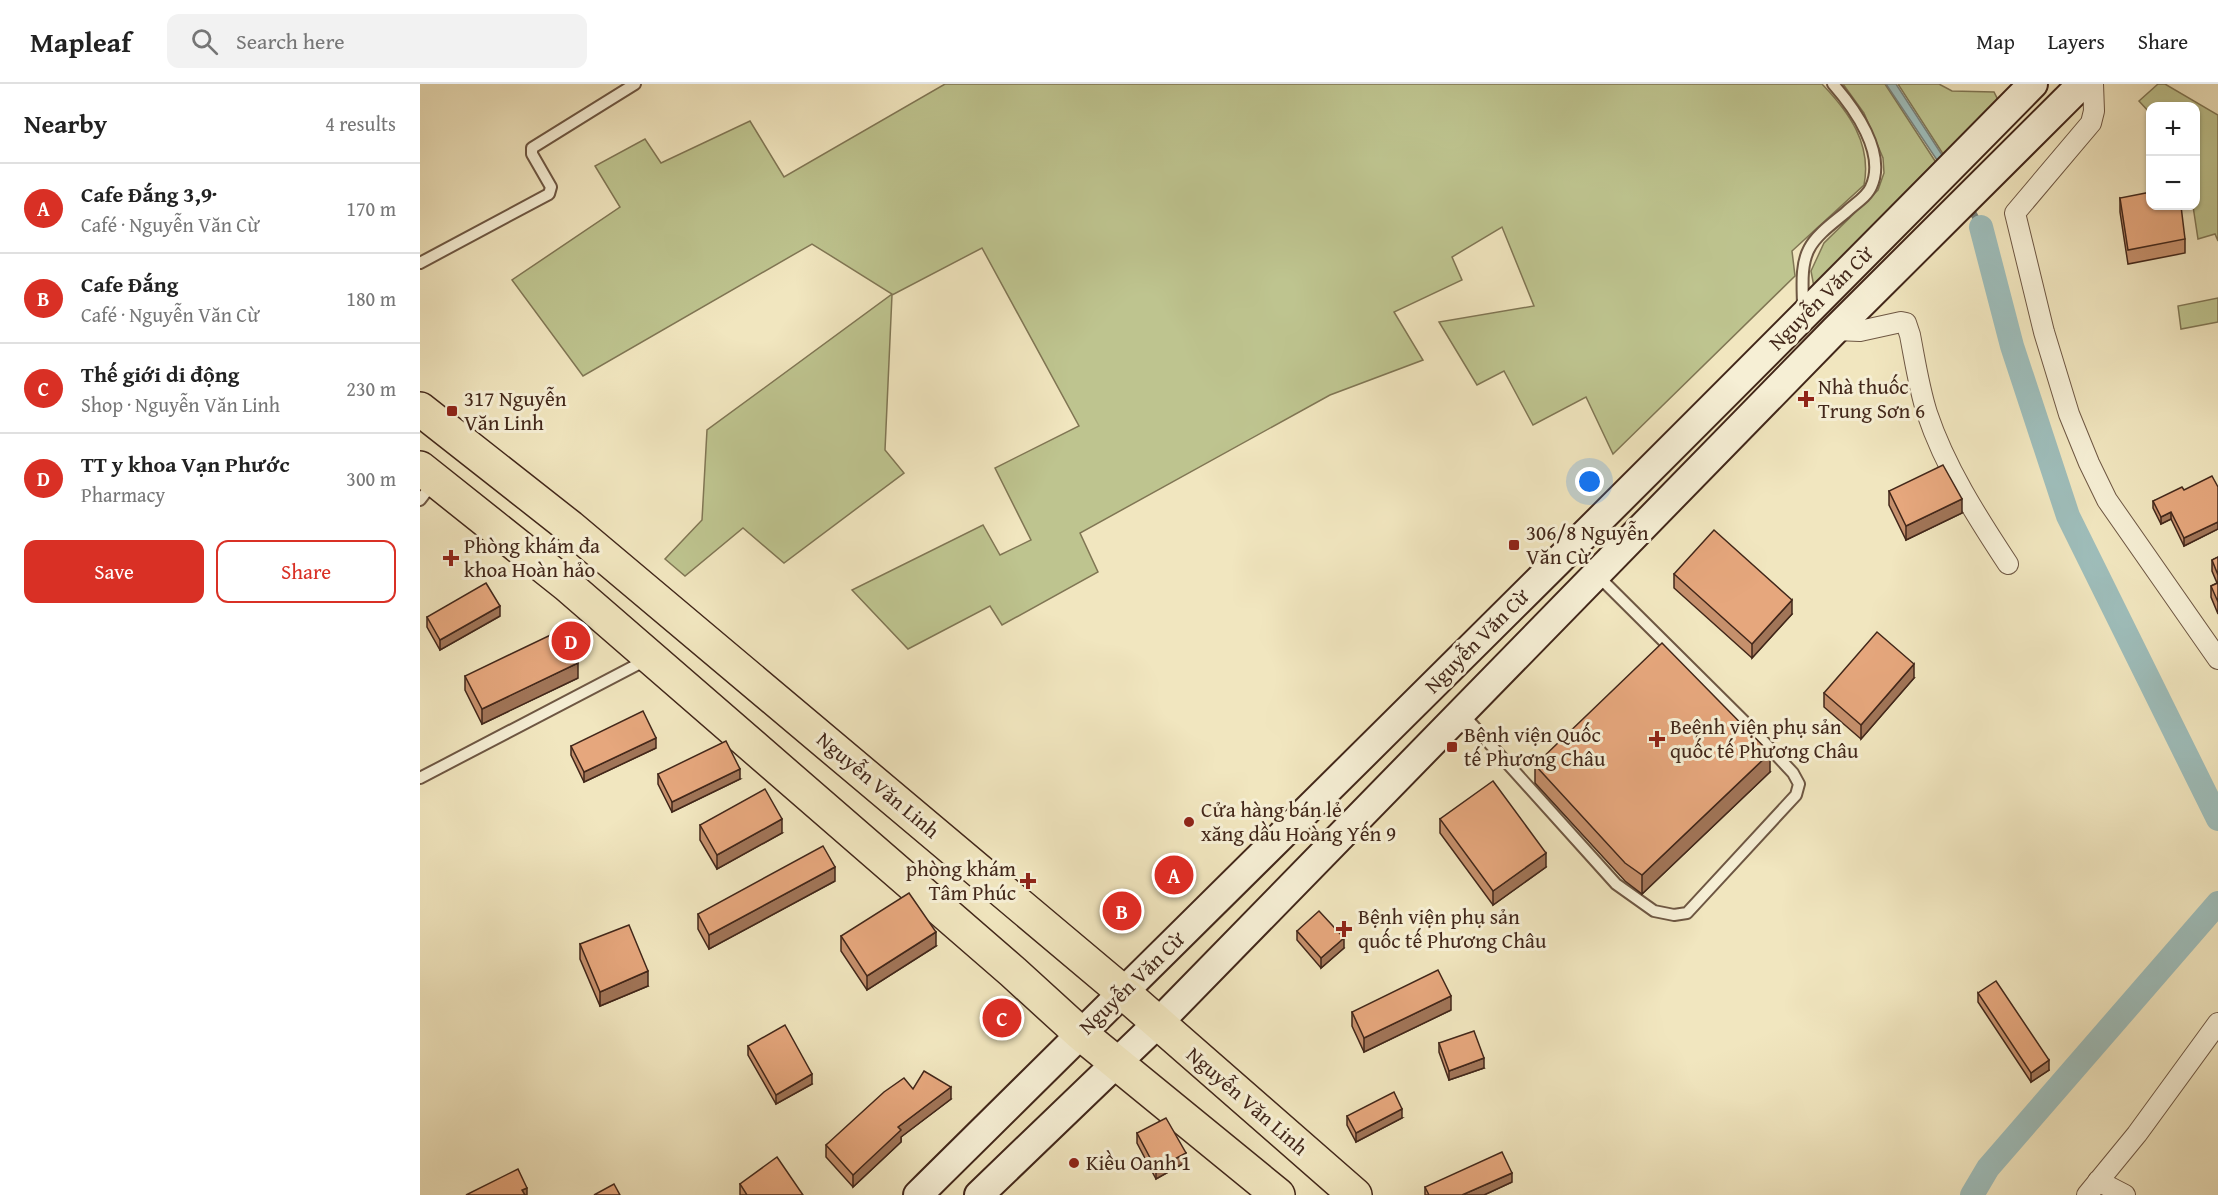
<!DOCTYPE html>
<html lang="en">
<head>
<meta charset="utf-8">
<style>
	:root { --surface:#fff; --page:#f2f2f2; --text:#222; --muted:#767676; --line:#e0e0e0; --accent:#d93025 }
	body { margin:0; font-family:"Gentium Book Plus",serif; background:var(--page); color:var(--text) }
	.controls { position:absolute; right:18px; top:18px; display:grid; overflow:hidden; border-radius:12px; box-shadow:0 2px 4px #0004 }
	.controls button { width:54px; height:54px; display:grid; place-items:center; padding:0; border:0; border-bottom:2px solid var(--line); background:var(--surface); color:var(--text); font:30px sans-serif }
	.you { position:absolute; left:1170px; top:398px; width:21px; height:21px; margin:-15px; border:4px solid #fff; border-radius:50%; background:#1a73e8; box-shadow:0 0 0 9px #1a73e833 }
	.badge { display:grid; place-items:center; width:39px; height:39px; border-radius:50%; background:var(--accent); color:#fff; font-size:20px; font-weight:700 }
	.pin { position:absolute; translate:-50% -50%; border:3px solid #fff; box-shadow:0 2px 6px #0006 }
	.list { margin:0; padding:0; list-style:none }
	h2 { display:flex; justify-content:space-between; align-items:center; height:78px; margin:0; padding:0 24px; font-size:26px }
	h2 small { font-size:20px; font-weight:400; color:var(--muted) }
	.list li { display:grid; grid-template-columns:39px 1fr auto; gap:18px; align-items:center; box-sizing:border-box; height:90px; padding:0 24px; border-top:2px solid var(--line) }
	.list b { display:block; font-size:22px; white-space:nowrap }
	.list p { margin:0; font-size:20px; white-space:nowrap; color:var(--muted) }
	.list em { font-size:20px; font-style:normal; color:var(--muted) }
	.actions { display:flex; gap:12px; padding:18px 24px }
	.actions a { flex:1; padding:14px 0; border:2px solid var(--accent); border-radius:12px; text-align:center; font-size:21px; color:var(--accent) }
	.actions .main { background:var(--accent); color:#fff }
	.icon { flex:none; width:33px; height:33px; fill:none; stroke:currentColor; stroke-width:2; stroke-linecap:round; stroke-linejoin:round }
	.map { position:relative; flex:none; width:1798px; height:1111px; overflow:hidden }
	header { display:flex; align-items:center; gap:36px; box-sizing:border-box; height:84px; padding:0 30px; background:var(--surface); border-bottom:2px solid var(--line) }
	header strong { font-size:28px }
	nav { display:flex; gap:33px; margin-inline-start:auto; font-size:21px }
	.search { width:420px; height:54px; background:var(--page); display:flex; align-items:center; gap:15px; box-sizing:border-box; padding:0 21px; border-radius:12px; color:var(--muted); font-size:22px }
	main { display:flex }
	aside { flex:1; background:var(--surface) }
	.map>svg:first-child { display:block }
</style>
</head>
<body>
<header>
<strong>Mapleaf</strong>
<div class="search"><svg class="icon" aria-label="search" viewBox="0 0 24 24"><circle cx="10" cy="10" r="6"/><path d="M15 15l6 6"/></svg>Search here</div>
<nav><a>Map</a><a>Layers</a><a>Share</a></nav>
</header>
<main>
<aside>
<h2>Nearby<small>4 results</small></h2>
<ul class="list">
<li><span class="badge">A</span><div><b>Cafe Đắng 3,9·</b><p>Café · Nguyễn Văn Cừ</p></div><em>170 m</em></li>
<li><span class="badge">B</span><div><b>Cafe Đắng</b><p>Café · Nguyễn Văn Cừ</p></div><em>180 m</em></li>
<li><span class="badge">C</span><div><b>Thế giới di động</b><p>Shop · Nguyễn Văn Linh</p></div><em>230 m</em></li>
<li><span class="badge">D</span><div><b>TT y khoa Vạn Phước</b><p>Pharmacy</p></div><em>300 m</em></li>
</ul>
<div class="actions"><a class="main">Save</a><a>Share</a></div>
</aside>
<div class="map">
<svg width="1798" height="1111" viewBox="0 0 1798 1111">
	<rect width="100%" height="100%" fill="#f1e6bf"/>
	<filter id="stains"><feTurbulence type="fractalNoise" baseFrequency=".00333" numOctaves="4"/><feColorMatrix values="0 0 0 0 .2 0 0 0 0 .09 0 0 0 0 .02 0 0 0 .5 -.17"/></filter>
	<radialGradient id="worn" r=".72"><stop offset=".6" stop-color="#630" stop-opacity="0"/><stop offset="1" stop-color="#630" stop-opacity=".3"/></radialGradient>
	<!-- green -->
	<g fill="#bec48f" stroke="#807654" stroke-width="1.5">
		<path d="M525 0H1402C1429 28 1452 60 1444 101L1372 167 1375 192 1193 370 1166 313 1113 341 1084 287 1057 301 1019 238 1114 222 1082 143 1032 173 1042 196 974 228 1003 276 910 311 660 449 678 488 582 541 570 522 488 565 432 506 563 441 580 471 611 456 575 384 659 342 562 164 472 211 465 366 484 389 364 479 323 444 265 492 245 475 282 436 287 346 472 210 392 160 163 292 92 196 200 123 175 82 225 55 241 79 330 37 364 93Z"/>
		<path d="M1423 0H1465L1517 80 1394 203 1391 187 1404 159 1458 106 1464 89 1463 74 1444 29Z"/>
		<path d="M1478 0H1519L1532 7 1574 8 1577 14 1576 23 1525 73Z"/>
		<path d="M1738 0H1745L1798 31V157L1795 150 1778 155 1773 122H1776V22H1730V29L1719 17Z"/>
		<path d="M1798 214V238L1761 245 1758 222Z"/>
	</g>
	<!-- water -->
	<path fill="#9ebdba" stroke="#79817a" stroke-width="1.5" d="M1466 0H1476L1524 74 1519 79Z"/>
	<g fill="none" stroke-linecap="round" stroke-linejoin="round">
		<!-- stream -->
		<path stroke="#79817a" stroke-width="7" d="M1549 122 1561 143"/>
		<!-- canal -->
		<g stroke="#9ebdba" stroke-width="24">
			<path d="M1561 143 1592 262 1648 432 1798 735"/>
			<path d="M1552 1111 1568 1084 1798 819"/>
		</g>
		<!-- lane casing -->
		<g stroke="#6e5743" stroke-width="14">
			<g id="lane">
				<path d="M0 179 129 110 131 103 112 70V64L215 0"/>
				<path d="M1383 224C1383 205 1380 182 1389 165 1396 151 1413 139 1425 129 1433 121 1447 113 1451 103 1467 69 1434 24 1413 0"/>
				<path d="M0 416 13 399"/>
				<path d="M1042 629 1196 800 1234 827 1254 831 1267 829 1376 711 1379 700 1373 689 1332 645 1177 491"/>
				<path d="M0 694 226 576"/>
			</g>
		</g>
		<!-- street casing -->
		<g stroke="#6e5743" stroke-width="22">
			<g id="street">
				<path d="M1673 0 1674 27 1671 39 1595 129 1624 248 1649 330 1669 379 1687 416 1798 575"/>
				<path d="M1415 246 1440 247 1481 238 1486 239 1490 251C1495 277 1499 304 1507 329 1525 383 1557 433 1588 480"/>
				<path d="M1678 1097 1705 1111"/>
				<path d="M1667 1111 1717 1050 1798 939"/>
			</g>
		</g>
		<!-- secondary casing -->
		<g stroke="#42271a" stroke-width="32">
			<g id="secondary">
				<path d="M498 1111C871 742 1245 374 1613 0"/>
				<path d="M559 1111 738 939 1415 246 1662 0"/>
			</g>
		</g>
		<!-- highway casing -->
		<g stroke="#42271a" stroke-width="36">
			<g id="highway">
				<path d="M0 325 150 443 704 909 935 1111"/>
				<path d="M0 384 147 501 593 888 661 950 858 1111"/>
			</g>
		</g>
		<!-- lane -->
		<use href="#lane" stroke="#f6efd5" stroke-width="10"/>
		<!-- street -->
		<use href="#street" stroke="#f6efd5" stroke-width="20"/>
		<!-- secondary -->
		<use href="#secondary" stroke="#f6efd5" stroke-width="28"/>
		<!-- highway -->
		<use href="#highway" stroke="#f1e6bf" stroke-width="33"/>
	</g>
	<!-- wall -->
	<g fill="#c6906c" stroke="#42271a" stroke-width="1.5">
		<path d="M1700 114 1765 155V169L1708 180 1700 128Z"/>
		<path d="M1798 403V445L1764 462 1751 435 1741 440 1733 424V417L1764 406Z"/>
		<path d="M1469 407 1542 429 1486 456 1469 421Z"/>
		<path d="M1798 473V530L1791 513V502L1797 499 1792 487V476Z"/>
		<path d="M1254 490 1372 530 1332 574 1254 504Z"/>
		<path d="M80 532 20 566 7 543V533Z"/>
		<path d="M45 592 158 594 62 640 45 606Z"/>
		<path d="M1494 594 1441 655 1404 623V609Z"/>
		<path d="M151 662 236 664 164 698 151 671Z"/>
		<path d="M1115 681 1350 688 1222 810 1205 797 1115 699Z"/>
		<path d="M238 690 320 695 252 728 238 700Z"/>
		<path d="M1020 735 1126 783 1073 821 1020 749Z"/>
		<path d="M280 741 362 749 297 785 280 756Z"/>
		<path d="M415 797 289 865 278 845V830Z"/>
		<path d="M877 847 924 864 901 884 877 856Z"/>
		<path d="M421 852 516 862 447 906 421 867Z"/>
		<path d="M160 860 228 902 180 922 160 875Z"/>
		<path d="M1558 909 1629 986 1611 998 1558 918Z"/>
		<path d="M1031 926 944 968 932 942V928Z"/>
		<path d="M1019 959 1064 984 1029 996 1019 968Z"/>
		<path d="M328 962 392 1000 356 1020 328 971Z"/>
		<path d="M493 1005 531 1015 481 1053V1058L433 1103 406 1073V1061Z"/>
		<path d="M927 1032 982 1034 936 1058 927 1041Z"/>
		<path d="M717 1049 766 1078 736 1095 717 1059Z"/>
		<path d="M1092 1098 1064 1111H1005V1103Z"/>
		<path d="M320 1100 383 1111H320Z"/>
	</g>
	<!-- shaded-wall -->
	<g fill="#a17558" stroke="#42271a" stroke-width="1.5">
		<path d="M1542 415V429L1486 456V442Z"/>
		<path d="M1751 428V435L1741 440V433Z"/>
		<path d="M1798 438V445L1764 462V454Z"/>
		<path d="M1372 516V530L1332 574V560Z"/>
		<path d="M80 522V532L20 566V556Z"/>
		<path d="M158 579V594L62 640V625Z"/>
		<path d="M1494 580V594L1441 655V641Z"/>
		<path d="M236 654V664L164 698V688Z"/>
		<path d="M1350 669V688L1222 810V791Z"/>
		<path d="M320 685V695L252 728V718Z"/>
		<path d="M362 735V749L297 785V771Z"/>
		<path d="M1126 769V783L1073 821V807Z"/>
		<path d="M415 783V797L289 865V851Z"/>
		<path d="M516 848V862L447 906V892Z"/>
		<path d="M924 854V864L901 884V874Z"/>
		<path d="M228 887V902L180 922V908Z"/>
		<path d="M1031 912V926L944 968V954Z"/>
		<path d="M1064 974V984L1029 996V987Z"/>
		<path d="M1629 976V986L1611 998V989Z"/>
		<path d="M392 990V1000L356 1020V1011Z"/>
		<path d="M531 1003V1015L481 1053V1058L433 1103V1091L478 1043Z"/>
		<path d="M982 1025V1034L936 1058V1049Z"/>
		<path d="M766 1069V1078L736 1095V1085Z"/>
		<path d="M1092 1089V1098L1064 1111H1042Z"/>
		<path d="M107 1104V1111H102V1106Z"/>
	</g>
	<!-- building -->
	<g fill="#e6a77d" stroke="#42271a" stroke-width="1.5">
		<path d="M1731 108V122H1761L1765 155 1708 166 1700 114Z"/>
		<path d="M1523 381 1542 415 1486 442 1469 407Z"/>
		<path d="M1792 392 1798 403V438L1764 454 1751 428 1741 433 1733 417 1762 403 1764 406Z"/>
		<path d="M1294 446 1372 516 1332 560 1254 490Z"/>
		<path d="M1798 473V491L1792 476Z"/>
		<path d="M66 499 80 522 20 556 7 533Z"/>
		<path d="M1798 499V518L1791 502Z"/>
		<path d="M141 546 158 579 62 625 45 592Z"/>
		<path d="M1457 548 1494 580 1441 641 1404 609Z"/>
		<path d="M1242 559 1350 669 1222 791 1205 779 1115 681Z"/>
		<path d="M223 627 236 654 164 688 151 662Z"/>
		<path d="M306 657 320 685 252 718 238 690Z"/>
		<path d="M1073 697 1126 769 1073 807 1020 735Z"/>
		<path d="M345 705 362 735 297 771 280 741Z"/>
		<path d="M403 762 415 783 289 851 278 830Z"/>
		<path d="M489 809 516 848 447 892 421 852Z"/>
		<path d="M899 827 924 854 901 874 877 847Z"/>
		<path d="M209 841 228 887 180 908 160 860Z"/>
		<path d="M1018 886 1031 912 944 954 932 928Z"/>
		<path d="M1576 897 1629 976 1611 989 1558 909Z"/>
		<path d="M365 941 392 990 356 1011 328 962Z"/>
		<path d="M1054 947 1064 974 1029 987 1019 959Z"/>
		<path d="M504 987 531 1003 478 1043 481 1046 433 1091 406 1061 464 1008 484 994 493 1005Z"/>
		<path d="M974 1008 982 1025 936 1049 927 1032Z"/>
		<path d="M746 1034 766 1069 736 1085 717 1049Z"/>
		<path d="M1082 1068 1092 1089 1042 1111H1009L1005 1103Z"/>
		<path d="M357 1073 383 1111H327L320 1100Z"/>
		<path d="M98 1085 107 1104 102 1106 105 1111H46Z"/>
		<path d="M194 1100 200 1111H174Z"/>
	</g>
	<!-- markers -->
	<g fill="#8f2418" stroke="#f6efd5" stroke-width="2">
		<path d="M1383 306h6v6h6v6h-6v6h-6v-6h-6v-6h6z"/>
		<rect x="26" y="321" width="12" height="12" rx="3"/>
		<rect x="1088" y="455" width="12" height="12" rx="3"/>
		<path d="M28 465h6v6h6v6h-6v6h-6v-6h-6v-6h6z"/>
		<path d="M1234 646h6v6h6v6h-6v6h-6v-6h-6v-6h6z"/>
		<rect x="1026" y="657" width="12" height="12" rx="3"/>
		<circle cx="769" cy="738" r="6"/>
		<path d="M605 788h6v6h6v6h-6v6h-6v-6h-6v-6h6z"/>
		<path d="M921 836h6v6h6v6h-6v6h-6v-6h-6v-6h6z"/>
		<circle cx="654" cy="1079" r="6"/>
	</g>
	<g text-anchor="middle" stroke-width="6" stroke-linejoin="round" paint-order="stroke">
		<!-- street labels -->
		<g font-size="21" fill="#42271a" stroke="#f6efd5">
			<text transform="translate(1401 214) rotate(-45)" y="7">Nguyễn Văn Cừ</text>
			<text transform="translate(1057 557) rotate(-45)" y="7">Nguyễn Văn Cừ</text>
			<text transform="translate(458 701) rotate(40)" y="7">Nguyễn Văn Linh</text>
			<text transform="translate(712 899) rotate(-44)" y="7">Nguyễn Văn Cừ</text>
			<text transform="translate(827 1017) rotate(41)" y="7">Nguyễn Văn Linh</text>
		</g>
		<!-- poi labels -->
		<g font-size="21" fill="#42271a" stroke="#f6efd5" text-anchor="start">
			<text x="1398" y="310">Nhà thuốc<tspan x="1398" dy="24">Trung Sơn 6</tspan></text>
			<text x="44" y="322">317 Nguyễn<tspan x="44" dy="24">Văn Linh</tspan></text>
			<text x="1106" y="456">306/8 Nguyễn<tspan x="1106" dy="24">Văn Cừ</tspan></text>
			<text x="44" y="469">Phòng khám đa<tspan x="44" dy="24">khoa Hoàn hảo</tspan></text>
			<text x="1250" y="650">Beệnh viện phụ sản<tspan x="1250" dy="24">quốc tế Phương Châu</tspan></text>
			<text x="1044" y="658">Bệnh viện Quốc<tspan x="1044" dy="24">tế Phương Châu</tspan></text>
			<text x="781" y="733">Cửa hàng bán lẻ<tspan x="781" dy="24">xăng dầu Hoàng Yến 9</tspan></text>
			<text x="596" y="792" text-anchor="end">phòng khám<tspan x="596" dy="24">Tâm Phúc</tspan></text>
			<text x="938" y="840">Bệnh viện phụ sản<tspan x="938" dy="24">quốc tế Phương Châu</tspan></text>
			<text x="666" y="1086">Kiều Oanh 1</text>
		</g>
	</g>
	<rect width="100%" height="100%" filter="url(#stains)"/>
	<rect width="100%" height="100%" fill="url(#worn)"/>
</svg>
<div class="controls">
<button>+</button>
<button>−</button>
</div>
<div class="you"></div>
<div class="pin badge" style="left:754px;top:791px">A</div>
<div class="pin badge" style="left:702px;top:827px">B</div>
<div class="pin badge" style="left:582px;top:934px">C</div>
<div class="pin badge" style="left:151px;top:557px">D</div>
</div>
</main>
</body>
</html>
